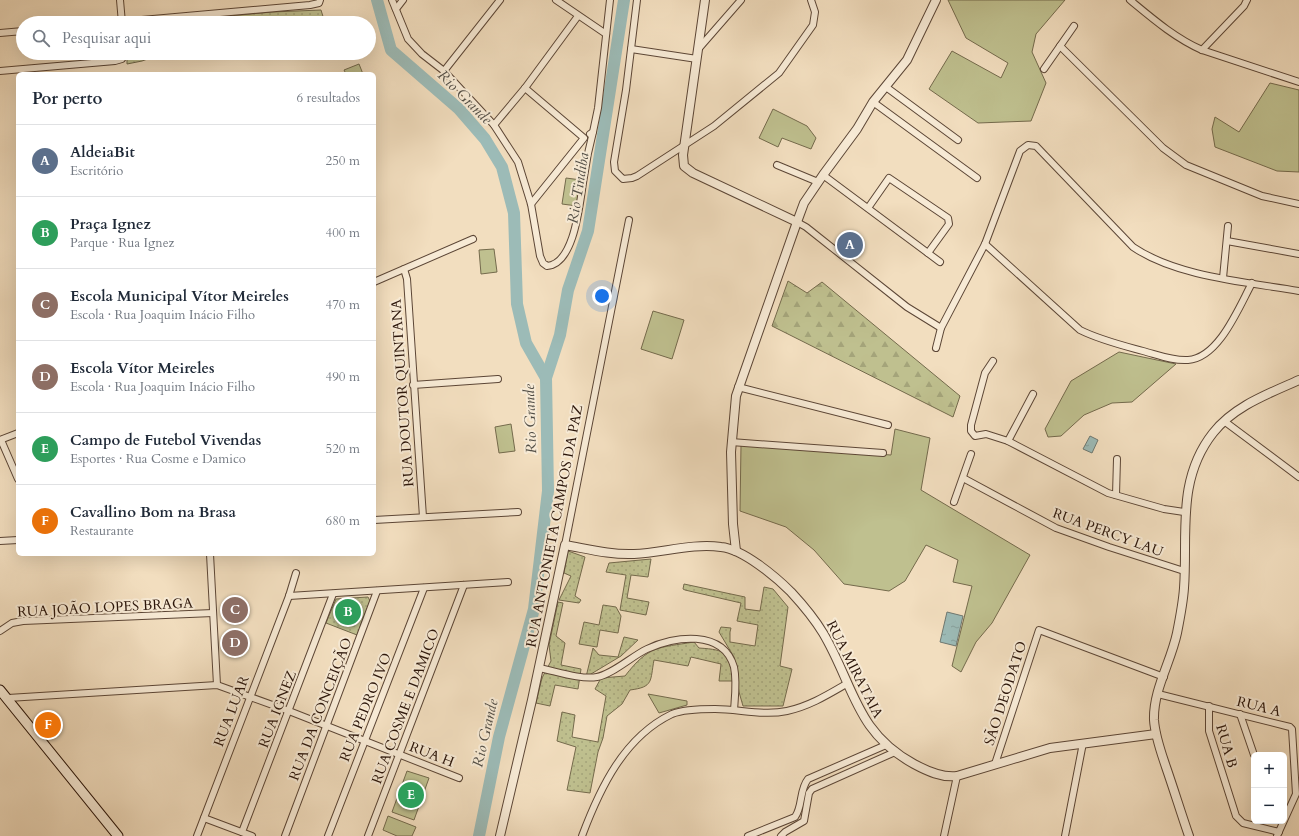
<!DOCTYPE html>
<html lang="pt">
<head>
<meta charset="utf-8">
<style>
	:root { --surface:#fff; --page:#f2f2f3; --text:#1f2937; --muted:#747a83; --line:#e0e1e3; --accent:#8f2418 }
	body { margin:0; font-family:Cardo,serif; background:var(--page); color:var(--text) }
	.controls { position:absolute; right:12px; bottom:12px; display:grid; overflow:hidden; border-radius:6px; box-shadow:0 4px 16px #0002 }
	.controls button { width:36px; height:36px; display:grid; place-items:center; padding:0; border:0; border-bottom:1px solid var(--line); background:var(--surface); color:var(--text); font:20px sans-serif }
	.you { position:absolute; left:602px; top:296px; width:14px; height:14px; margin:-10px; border:3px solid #fff; border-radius:50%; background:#1a73e8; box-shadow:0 0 0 6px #1a73e833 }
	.badge { display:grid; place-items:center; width:26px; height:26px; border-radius:50%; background:var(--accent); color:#fff; font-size:13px; font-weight:700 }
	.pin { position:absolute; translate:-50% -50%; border:2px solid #fff; box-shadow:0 1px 4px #0006 }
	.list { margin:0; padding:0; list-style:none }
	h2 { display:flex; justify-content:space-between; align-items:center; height:52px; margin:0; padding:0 16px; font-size:17px }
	h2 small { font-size:13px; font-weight:400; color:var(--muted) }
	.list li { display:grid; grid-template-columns:26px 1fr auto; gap:12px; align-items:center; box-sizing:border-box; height:72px; padding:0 16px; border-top:1px solid var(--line) }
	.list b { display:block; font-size:15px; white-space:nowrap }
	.list p { margin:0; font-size:13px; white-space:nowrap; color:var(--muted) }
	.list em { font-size:13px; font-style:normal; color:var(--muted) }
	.icon { flex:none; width:22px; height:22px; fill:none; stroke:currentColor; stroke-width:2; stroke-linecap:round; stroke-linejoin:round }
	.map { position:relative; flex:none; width:1299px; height:836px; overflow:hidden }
	.search { position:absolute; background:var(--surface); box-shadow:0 4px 16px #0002; left:16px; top:16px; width:360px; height:44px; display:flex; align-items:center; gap:10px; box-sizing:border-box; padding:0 14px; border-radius:22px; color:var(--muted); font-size:15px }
	.panel { position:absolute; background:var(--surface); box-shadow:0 4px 16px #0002; left:16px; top:72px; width:360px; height:484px; border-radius:6px }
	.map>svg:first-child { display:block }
</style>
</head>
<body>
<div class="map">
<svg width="1299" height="836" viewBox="0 0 1299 836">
	<defs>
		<pattern id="forest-firs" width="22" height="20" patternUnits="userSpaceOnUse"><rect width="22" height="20" fill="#bfc08f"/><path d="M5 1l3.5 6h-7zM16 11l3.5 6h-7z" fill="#a4a47a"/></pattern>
		<pattern id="park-dots" width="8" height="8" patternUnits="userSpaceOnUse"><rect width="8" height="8" fill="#bfc08f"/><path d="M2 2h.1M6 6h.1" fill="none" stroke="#a4a47a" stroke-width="1.8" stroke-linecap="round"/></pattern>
		<pattern id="water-ripples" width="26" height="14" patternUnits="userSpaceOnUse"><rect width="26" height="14" fill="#9cbbb7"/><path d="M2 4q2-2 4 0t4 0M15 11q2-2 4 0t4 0" fill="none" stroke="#87a09c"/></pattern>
	</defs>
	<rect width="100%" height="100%" fill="#f2debf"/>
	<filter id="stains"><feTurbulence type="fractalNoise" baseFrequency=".005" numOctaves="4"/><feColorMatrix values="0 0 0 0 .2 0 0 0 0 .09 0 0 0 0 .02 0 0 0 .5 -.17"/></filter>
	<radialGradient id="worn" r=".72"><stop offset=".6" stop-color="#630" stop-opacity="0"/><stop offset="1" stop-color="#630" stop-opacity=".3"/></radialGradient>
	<!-- grass -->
	<g fill="#bfc08f" stroke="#746a4c">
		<path d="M948 0H1065L1036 34 1032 52 1046 83 1031 121 978 123 929 89 952 51 1001 78 1008 63 966 38Z"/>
		<path d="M359 64 363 74H346L344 70Z"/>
		<path d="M1270 83 1299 90V172L1277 171 1215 147 1212 129 1215 117 1239 132Z"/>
		<path d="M773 109 807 126 816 138 811 149 782 138 778 147 759 138Z"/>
		<path d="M566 178 581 180 577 206 562 204Z"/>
		<path d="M494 249 497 272 481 274 479 250Z"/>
		<path d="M653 311 684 320 672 359 641 349Z"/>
		<path d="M1119 352 1176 364 1132 402 1112 403 1084 415 1061 436 1048 437 1045 429 1071 381Z"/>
		<path d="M511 424 515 451 499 453 495 427Z"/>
		<path d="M895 429 930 438 921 490 1030 555 992 623 976 642 961 672 952 666 972 586 953 582 958 560 926 545 905 581 889 591 844 584 814 550 786 527 740 511 741 445 891 455Z"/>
		<path d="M648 694 687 701V705L659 713Z"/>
		<path d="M407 771 429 778 414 820 392 812Z"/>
		<path d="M388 816 416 827 412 836H397L383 830Z"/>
	</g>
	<!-- forest -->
	<path fill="url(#forest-firs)" stroke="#746a4c" d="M788 281 807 293 822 282 960 396 953 417 772 326Z"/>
	<!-- park -->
	<g fill="url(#park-dots)" stroke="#746a4c">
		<path d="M321 10 325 23H154L272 12Z"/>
		<path d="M127 53H164L142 61 127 64Z"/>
		<path d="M568 551 585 557 575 596 581 600 579 603 559 600 571 576 564 573Z"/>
		<path d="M651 559 648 577 631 575 627 598 649 602 646 615 620 610 626 575 606 572 609 563Z"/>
		<path d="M684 584 745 597V609L760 611 764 587 773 589 788 607 780 666 792 669 783 706H743L739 692 734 657 719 632 721 627 731 628 730 632V642L755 646 758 625 737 621 741 603 685 590 683 589Z"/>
		<path d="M368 597 370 601 357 635 326 623 336 599Z"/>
		<path d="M558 602 563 603 556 636 565 643 561 665 581 669 578 689 555 685 550 706 536 703 542 678 551 661 549 645Z"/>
		<path d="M603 605 616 607 621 616 618 633 600 630 597 647 579 644 584 622 599 625Z"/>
		<path d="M624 637 638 640 621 656 586 677 593 648 599 655 618 657Z"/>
		<path d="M694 642 699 648C728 650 728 652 734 681H719L721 664 691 657 688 666 654 660C650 681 654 687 630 690L622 704 607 716 603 738 598 752 590 793 567 790 576 747 557 741 562 712 575 715 572 737 598 742 606 696 595 689 601 678 625 676C649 645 658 648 694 642Z"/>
	</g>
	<!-- water -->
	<g fill="url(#water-ripples)" stroke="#6e7871">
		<path d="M1090 436 1098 440 1092 453 1083 449Z"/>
		<path d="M947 612 963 616 956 646 940 642Z"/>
	</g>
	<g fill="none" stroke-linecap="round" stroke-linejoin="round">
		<!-- river -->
		<g stroke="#9cbbb7" stroke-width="12">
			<path d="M377 0 391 50 459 109 485 139 502 167 514 213 517 304 526 343 546 378 548 491 534 609 499 737 479 836"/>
			<path d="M546 378 560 335 568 290 588 231 624 0"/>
		</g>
		<!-- minor casing -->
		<g stroke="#5c4636" stroke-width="8">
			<g id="minor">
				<path d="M120 0 122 23"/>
				<path d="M392 0 408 39 422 54 444 71 494 125 518 162 531 204 540 256 543 263 547 266C576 264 580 198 584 177 586 162 589 147 593 132"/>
				<path d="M556 0 606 34"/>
				<path d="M637 0 626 90 614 162 615 171 623 179 632 178 637 176 714 126 779 73 813 25 815 12 811 0"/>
				<path d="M1130 0C1153 19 1175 38 1202 50L1299 82"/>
				<path d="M396 9 403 0"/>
				<path d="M108 23 310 5 319 3 320 0"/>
				<path d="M0 33 23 31"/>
				<path d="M1060 46 1163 148 1186 165 1262 196 1299 204"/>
				<path d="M700 47 741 0"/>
				<path d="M631 49 697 59"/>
				<path d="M1202 50 1244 6 1247 0"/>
				<path d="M1044 69 1074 26"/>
				<path d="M0 71 115 61 122 59 125 53"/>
				<path d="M444 71 500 0"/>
				<path d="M886 87 958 140"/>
				<path d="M525 88 584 138 531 204"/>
				<path d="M873 102 977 178"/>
				<path d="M494 125 525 88 578 16"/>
				<path d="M590 134 593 132 598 108 610 0"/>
				<path d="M777 165 818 182"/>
				<path d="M823 175 940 262"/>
				<path d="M868 208 889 178 948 218 949 224 928 253"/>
				<path d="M797 222 806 227 907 307 941 328"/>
				<path d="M1227 241 1299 254"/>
				<path d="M985 244 1080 330C1100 340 1121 345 1143 351 1158 355 1173 361 1188 360 1219 358 1239 307 1252 283"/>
				<path d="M404 269 407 279 423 517"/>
				<path d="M1223 278 1228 226"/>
				<path d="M374 282 473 239"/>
				<path d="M936 348 941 328 985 244 1020 151 1028 145 1036 146 1133 247C1177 277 1247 282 1299 291"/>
				<path d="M993 361 985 373 971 425V431L975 436 986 434 1008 441 1108 493 1164 509 1184 512"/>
				<path d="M413 385 498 379"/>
				<path d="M738 387 888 425"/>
				<path d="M1224 421 1299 477"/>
				<path d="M0 440 18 433"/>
				<path d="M1 440 18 479"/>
				<path d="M1008 441 1033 394"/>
				<path d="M731 442 883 453"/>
				<path d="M963 478 1056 528 1109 547 1184 571"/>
				<path d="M1116 495 1117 459"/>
				<path d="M954 502 971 454"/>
				<path d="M374 520 518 512"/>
				<path d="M0 541 18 540"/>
				<path d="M565 545 629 220"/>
				<path d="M210 554 217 685"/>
				<path d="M289 596 508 582"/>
				<path d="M0 631 12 623 23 621 213 613"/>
				<path d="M539 668C555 671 581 680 597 677 613 674 632 656 647 649 674 636 723 629 734 667 737 681 735 696 734 710"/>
				<path d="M1158 694 1290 727 1292 729 1296 794 1277 836"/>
				<path d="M8 698 217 685 289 711 459 778"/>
				<path d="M1209 706V731L1236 816 1243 823 1279 832"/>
				<path d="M1240 714 1254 755"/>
				<path d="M995 764 1039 630 1164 677"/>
				<path d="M204 818 252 836"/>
				<path d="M242 832 333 594"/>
				<path d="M197 836 289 596 296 573"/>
				<path d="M285 836 377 591"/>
				<path d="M328 836 424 588"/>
				<path d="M368 836 464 585"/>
				<path d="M582 836C600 788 624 737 672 714 684 709 702 709 715 709 739 709 763 716 787 711 810 706 829 694 848 683"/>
				<path d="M748 836 795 817C803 806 799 790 808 779L886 745"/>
				<path d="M781 836 785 832 804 821 809 793 812 789 895 752"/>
				<path d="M944 836 957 776"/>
				<path d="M1065 836 1083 743"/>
			</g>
		</g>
		<!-- tertiary casing -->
		<g stroke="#5c4636" stroke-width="10">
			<g id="tertiary">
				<path d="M705 0 683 155 684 166 693 173 797 222"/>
				<path d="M736 551 733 524 731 452 736 396 797 222 804 203 823 175 857 129 873 102 907 60 936 0"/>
				<path d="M500 836 532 700 565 545C588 549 610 555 634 554 662 553 692 543 721 547 743 549 776 577 791 592 803 605 814 618 823 633 854 685 855 732 914 764 927 771 942 778 957 776L1050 748 1156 734"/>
				<path d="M1189 836C1181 813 1174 790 1166 767 1161 752 1155 736 1154 720 1153 690 1171 662 1177 633 1180 618 1183 603 1184 588 1188 534 1176 480 1213 433 1234 406 1268 394 1299 380"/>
			</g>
		</g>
		<!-- secondary casing -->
		<g stroke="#2a1409" stroke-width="11">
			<path id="secondary" d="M0 690 118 836"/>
		</g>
		<!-- minor -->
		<use href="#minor" stroke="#f7ead5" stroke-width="6"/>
		<!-- tertiary -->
		<use href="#tertiary" stroke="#f7ead5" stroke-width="8"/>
		<!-- secondary -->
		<use href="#secondary" stroke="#f7ead5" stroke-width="9"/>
	</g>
	<g text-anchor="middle" stroke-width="4" stroke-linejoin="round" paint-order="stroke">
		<!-- street labels -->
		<g font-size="14" fill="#2a1409" stroke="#f7ead5">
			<text transform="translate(402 393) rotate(-94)" y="5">RUA DOUTOR QUINTANA</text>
			<text transform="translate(554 526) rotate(-79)" y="5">RUA ANTONIETA CAMPOS DA PAZ</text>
			<text transform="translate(1108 532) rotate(20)" y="5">RUA PERCY LAU</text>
			<text transform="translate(105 607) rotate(-3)" y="5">RUA JOÃO LOPES BRAGA</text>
			<text transform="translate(855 669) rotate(63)" y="5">RUA MIRATAIA</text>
			<text transform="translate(1005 693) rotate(-72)" y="5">SÃO DEODATO</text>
			<text transform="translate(405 706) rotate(-69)" y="5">RUA COSME E DAMICO</text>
			<text transform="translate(1259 706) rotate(14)" y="5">RUA A</text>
			<text transform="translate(365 707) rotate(-68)" y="5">RUA PEDRO IVO</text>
			<text transform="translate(277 709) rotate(-69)" y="5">RUA IGNEZ</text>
			<text transform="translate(320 709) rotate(-69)" y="5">RUA DA CONCEIÇÃO</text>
			<text transform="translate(231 711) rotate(-69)" y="5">RUA LUAR</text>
			<text transform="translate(1227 746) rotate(74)" y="5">RUA B</text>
			<text transform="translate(432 754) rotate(21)" y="5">RUA H</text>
		</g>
		<!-- water labels -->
		<g font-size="15" font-style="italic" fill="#524e46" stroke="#f7ead5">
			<text transform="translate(465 97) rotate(45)" y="5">Rio Grande</text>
			<text transform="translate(578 188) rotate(-81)" y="5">Rio Tindiba</text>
			<text transform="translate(530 419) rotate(-92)" y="5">Rio Grande</text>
			<text transform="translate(485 733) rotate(-77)" y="5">Rio Grande</text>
		</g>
	</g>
	<rect width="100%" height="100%" filter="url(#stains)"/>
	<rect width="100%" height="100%" fill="url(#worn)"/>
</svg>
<div class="controls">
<button>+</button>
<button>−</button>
</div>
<div class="you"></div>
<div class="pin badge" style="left:850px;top:245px;background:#5c6f8a">A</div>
<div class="pin badge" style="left:348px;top:612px;background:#2e9e5b">B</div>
<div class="pin badge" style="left:235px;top:610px;background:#8d6e63">C</div>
<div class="pin badge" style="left:235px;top:643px;background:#8d6e63">D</div>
<div class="pin badge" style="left:411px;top:795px;background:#2e9e5b">E</div>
<div class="pin badge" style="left:48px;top:725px;background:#e8710a">F</div>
<div class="search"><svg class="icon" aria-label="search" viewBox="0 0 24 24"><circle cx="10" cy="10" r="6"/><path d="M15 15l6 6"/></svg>Pesquisar aqui</div>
<section class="panel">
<h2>Por perto<small>6 resultados</small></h2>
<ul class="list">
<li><span class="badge" style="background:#5c6f8a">A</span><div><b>AldeiaBit</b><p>Escritório</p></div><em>250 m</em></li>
<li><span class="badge" style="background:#2e9e5b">B</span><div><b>Praça Ignez</b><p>Parque · Rua Ignez</p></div><em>400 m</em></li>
<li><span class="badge" style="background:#8d6e63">C</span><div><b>Escola Municipal Vítor Meireles</b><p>Escola · Rua Joaquim Inácio Filho</p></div><em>470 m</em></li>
<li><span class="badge" style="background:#8d6e63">D</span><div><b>Escola Vítor Meireles</b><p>Escola · Rua Joaquim Inácio Filho</p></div><em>490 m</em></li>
<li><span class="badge" style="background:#2e9e5b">E</span><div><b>Campo de Futebol Vivendas</b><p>Esportes · Rua Cosme e Damico</p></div><em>520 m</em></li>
<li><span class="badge" style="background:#e8710a">F</span><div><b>Cavallino Bom na Brasa</b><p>Restaurante</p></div><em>680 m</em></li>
</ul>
</section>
</div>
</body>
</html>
